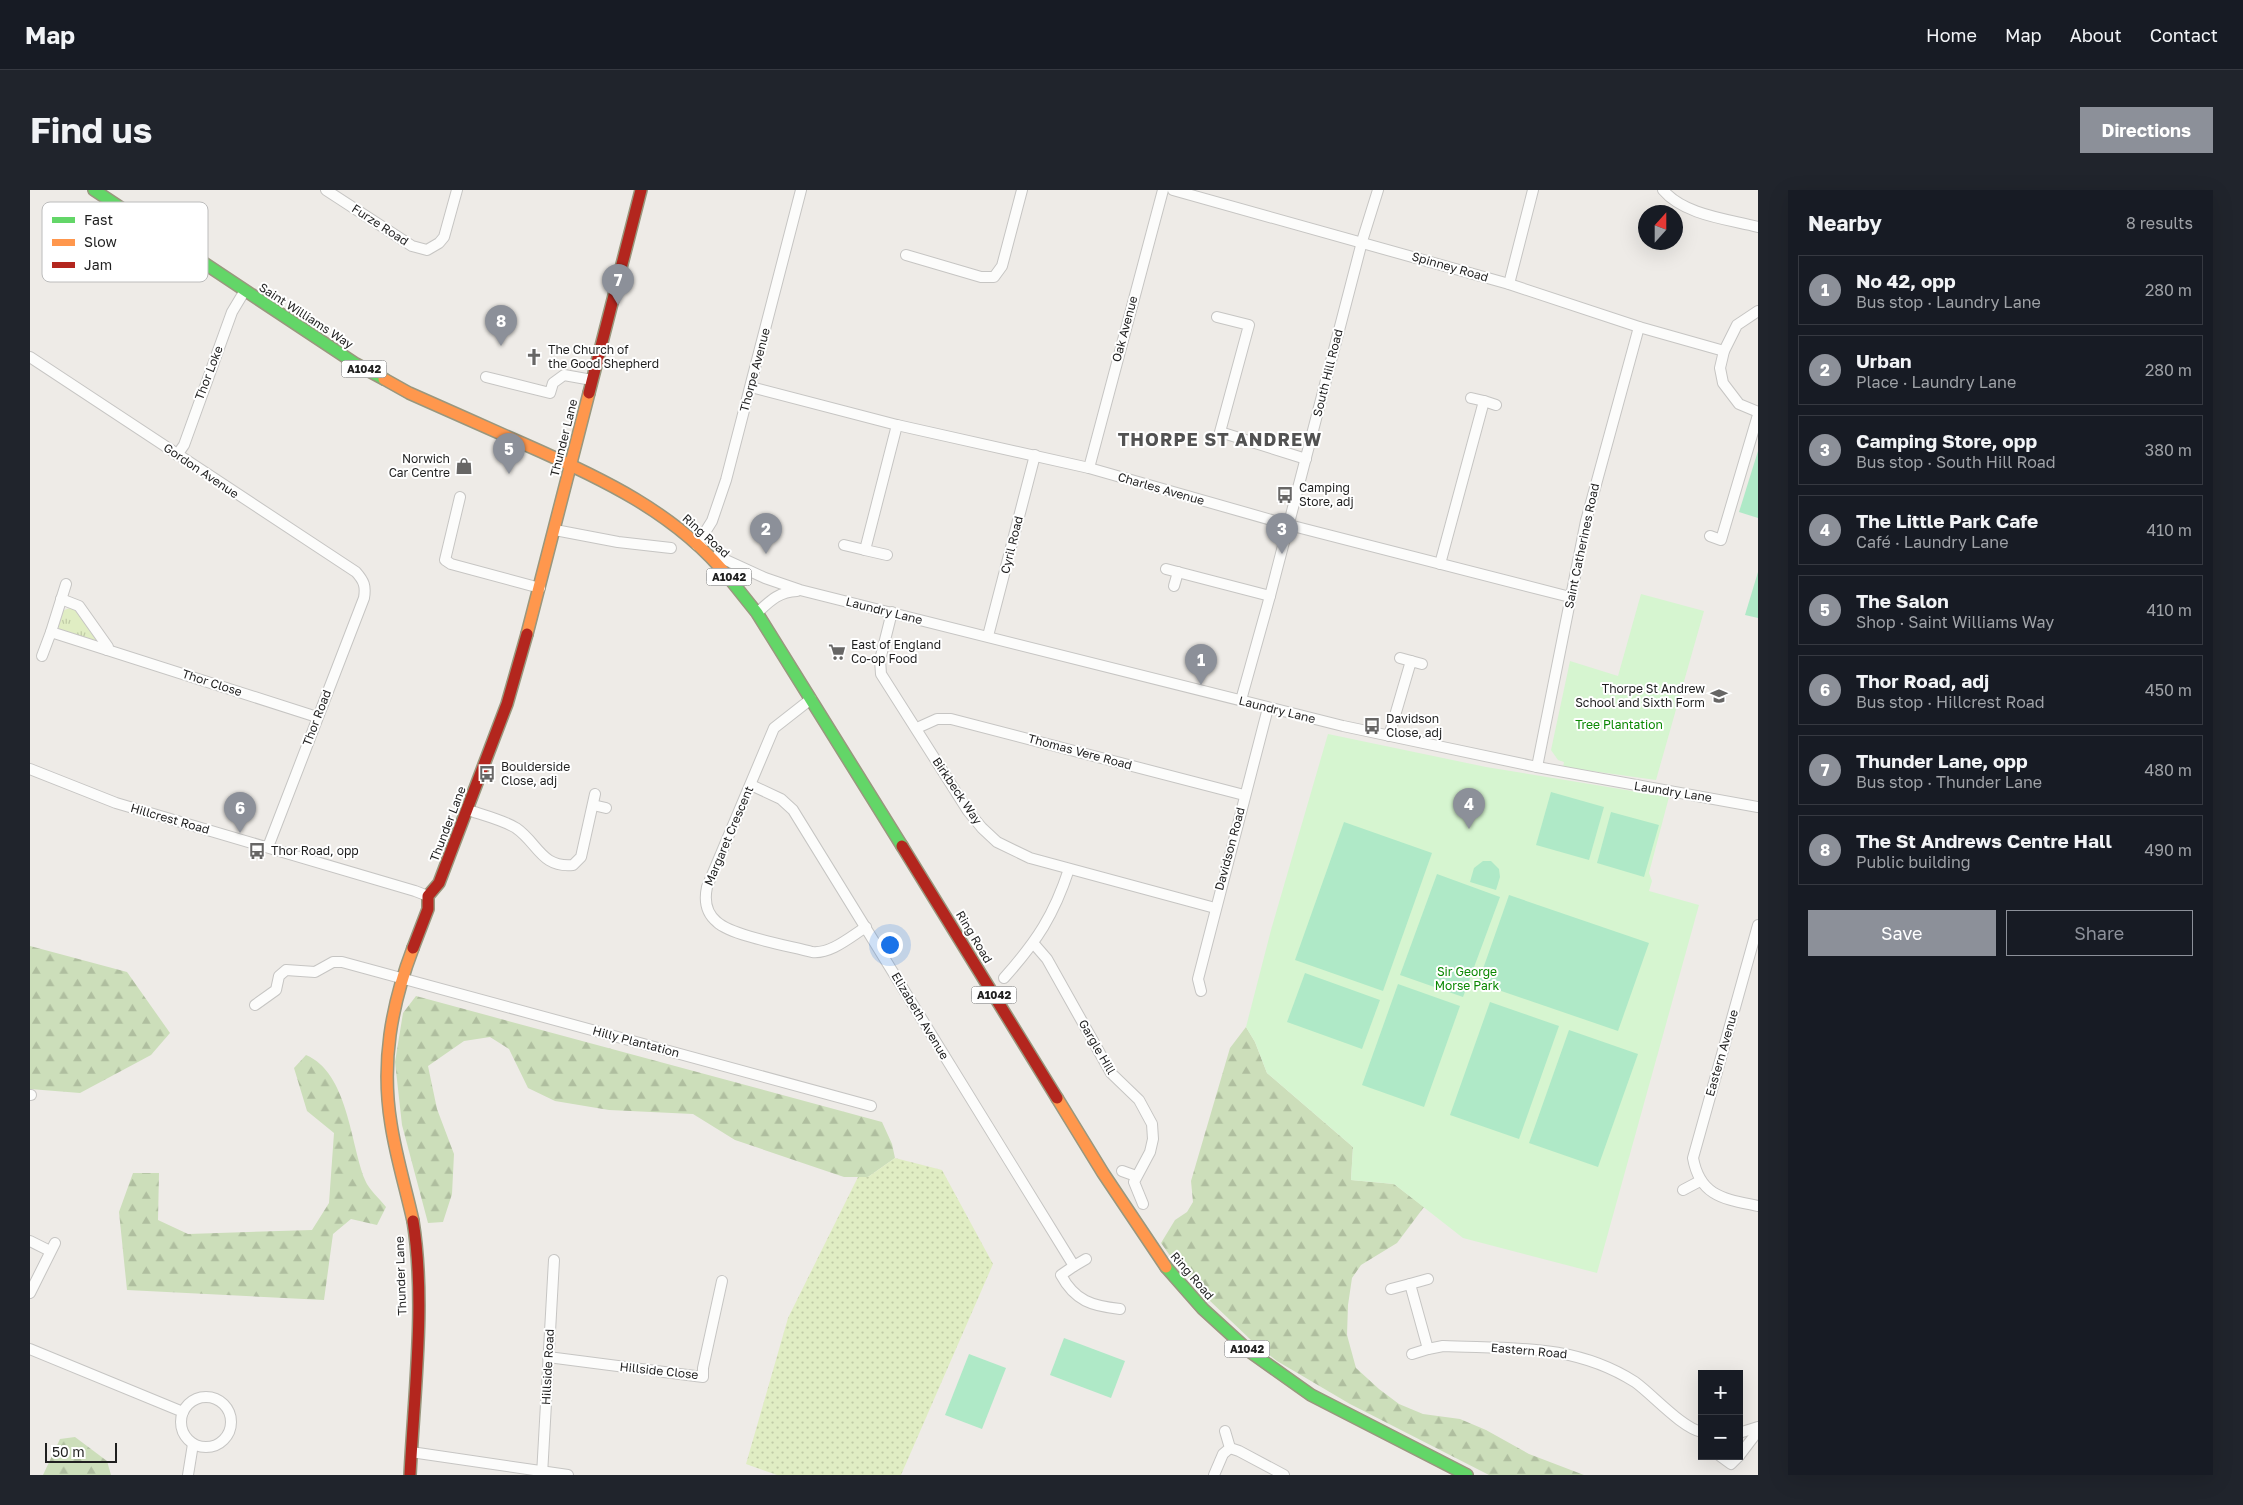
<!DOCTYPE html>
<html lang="en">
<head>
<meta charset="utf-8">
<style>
	:root { --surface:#171b24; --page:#20242c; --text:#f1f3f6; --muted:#9ea1a6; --line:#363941; --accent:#8c9099 }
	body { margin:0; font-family:"Golos Text",sans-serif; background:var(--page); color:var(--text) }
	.controls { position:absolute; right:15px; bottom:15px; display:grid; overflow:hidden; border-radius:0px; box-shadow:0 5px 20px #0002 }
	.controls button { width:45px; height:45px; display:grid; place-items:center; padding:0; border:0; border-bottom:1px solid var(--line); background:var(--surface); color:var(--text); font:25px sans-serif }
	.compass { position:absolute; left:1608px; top:15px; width:45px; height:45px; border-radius:50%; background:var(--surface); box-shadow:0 5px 20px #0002; rotate:21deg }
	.scale { position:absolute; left:15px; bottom:12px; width:72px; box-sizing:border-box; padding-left:5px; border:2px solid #1f1f1f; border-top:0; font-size:14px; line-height:18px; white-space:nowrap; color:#1f1f1f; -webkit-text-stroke:4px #fff; paint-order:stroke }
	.you { position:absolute; left:859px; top:754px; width:18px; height:18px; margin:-12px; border:4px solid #fff; border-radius:50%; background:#1a73e8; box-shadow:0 0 0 8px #1a73e833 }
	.badge { display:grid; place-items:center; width:32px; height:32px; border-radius:50%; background:var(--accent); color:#fff; font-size:16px; font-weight:700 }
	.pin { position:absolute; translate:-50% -41px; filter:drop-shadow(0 1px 2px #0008) }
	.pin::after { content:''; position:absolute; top:26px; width:18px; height:15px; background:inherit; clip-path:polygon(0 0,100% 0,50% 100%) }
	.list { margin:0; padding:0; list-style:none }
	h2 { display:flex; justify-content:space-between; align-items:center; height:65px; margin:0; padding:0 20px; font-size:21px }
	h2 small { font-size:16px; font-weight:400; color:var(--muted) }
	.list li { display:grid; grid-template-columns:32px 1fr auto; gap:15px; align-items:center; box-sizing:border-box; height:70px; margin:0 10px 10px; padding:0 10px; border:1px solid var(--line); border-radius:0px }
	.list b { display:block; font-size:19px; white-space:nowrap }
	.list p { margin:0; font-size:16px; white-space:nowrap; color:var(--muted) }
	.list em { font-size:16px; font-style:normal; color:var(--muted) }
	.actions { display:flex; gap:10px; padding:15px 20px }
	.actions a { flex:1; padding:11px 0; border:1px solid var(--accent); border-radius:0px; text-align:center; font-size:18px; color:var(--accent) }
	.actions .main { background:var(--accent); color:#fff }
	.map { position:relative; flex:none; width:1728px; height:1285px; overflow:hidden; border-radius:0px }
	header { display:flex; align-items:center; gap:30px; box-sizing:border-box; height:70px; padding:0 25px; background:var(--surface); border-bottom:1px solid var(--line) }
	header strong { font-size:24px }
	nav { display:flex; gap:28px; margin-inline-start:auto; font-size:18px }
	.intro { display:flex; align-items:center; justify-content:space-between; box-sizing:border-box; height:120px; padding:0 30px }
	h1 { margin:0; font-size:35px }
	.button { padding:12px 22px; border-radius:0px; background:var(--accent); color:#fff; font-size:18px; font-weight:700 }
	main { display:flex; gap:30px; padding:0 30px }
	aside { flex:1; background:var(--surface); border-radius:0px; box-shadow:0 5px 20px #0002 }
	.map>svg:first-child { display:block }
</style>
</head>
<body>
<header>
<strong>Map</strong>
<nav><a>Home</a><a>Map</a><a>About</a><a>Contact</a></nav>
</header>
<div class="intro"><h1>Find us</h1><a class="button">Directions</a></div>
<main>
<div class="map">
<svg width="1728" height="1285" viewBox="0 0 1728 1285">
	<defs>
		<pattern id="grass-tufts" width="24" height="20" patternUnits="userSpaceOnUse" patternTransform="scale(1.25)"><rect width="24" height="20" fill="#e0edc3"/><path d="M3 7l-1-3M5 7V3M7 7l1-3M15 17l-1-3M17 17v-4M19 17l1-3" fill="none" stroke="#c0cba7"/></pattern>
		<pattern id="forest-firs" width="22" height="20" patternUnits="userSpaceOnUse" patternTransform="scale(1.25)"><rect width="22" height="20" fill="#ccdeba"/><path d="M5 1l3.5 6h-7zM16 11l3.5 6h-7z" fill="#afbe9f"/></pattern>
		<pattern id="garden-dots" width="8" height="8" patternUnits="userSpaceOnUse" patternTransform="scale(1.25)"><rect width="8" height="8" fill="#e0edc3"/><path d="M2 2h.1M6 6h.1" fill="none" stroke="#c0cba7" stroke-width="1.8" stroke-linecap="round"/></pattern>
	</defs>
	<rect width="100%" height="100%" fill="#eeebe7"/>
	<!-- grass -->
	<path fill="url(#grass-tufts)" d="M42 417 46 419 71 452 69 454 31 441 28 437 32 421Z"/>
	<!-- forest -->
	<g fill="url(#forest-firs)">
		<path d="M0 756 97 782 140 843 121 865 50 903 0 899Z"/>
		<path d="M386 806 852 932 862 954 865 968 838 987H814L705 950 663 924 579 920 525 911 498 898 479 859 460 847 434 851 398 876 407 919 424 964 422 1004 413 1032 398 1033 372 935 365 872 373 823Z"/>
		<path d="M1216 837 1225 852 1237 883 1323 957 1321 990 1364 994 1394 1017 1367 1053 1331 1075 1322 1088 1318 1115 1317 1145 1326 1178 1349 1199 1369 1214 1393 1224 1430 1229 1456 1240 1499 1264 1554 1285H1459L1320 1214 1247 1171 1223 1152 1178 1109 1146 1074 1131 1053 1145 1030 1157 1022 1163 1012 1161 991 1200 858Z"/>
		<path d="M276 865C318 883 320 952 335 990 339 1000 350 1009 356 1017L347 1035 321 1029 303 1044 294 1110 97 1100 89 1022 103 983H129L128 1030 158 1044 282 1040 299 1013 304 943 277 921 264 878Z"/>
		<path d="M45 1247 77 1271 81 1285H13L30 1249Z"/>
	</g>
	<!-- park -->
	<g fill="#d6f5d0">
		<path d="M1611 404 1674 421 1626 590 1533 577 1534 572 1528 570 1521 560 1540 471 1588 486Z"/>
		<path d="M1298 544 1456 577 1639 607 1619 683 1622 691 1619 701 1669 715 1567 1083 1433 1048 1364 994 1321 990 1323 957 1237 883 1225 852 1216 837 1241 740Z"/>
	</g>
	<!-- garden -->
	<path fill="url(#garden-dots)" d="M865 968 912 980 963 1074 871 1285H747L716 1274 758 1128 828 987H838Z"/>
	<!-- pitch -->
	<g fill="#afe9c7">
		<path d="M1728 261V328L1709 322Z"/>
		<path d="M1728 382V428L1715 425Z"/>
		<path d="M1521 602 1574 617 1559 670 1506 655Z"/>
		<path d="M1581 622 1629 635 1614 687 1567 673Z"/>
		<path d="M1314 632 1402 663 1353 801 1265 770Z"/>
		<path d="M1453 671H1461L1469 679 1470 687 1466 700 1440 692 1444 678Z"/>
		<path d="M1407 684 1470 707 1433 807 1370 785Z"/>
		<path d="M1479 705 1619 753 1588 841 1448 793Z"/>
		<path d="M1275 783 1350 810 1332 859 1257 832Z"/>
		<path d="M1368 794 1430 816 1394 917 1332 895Z"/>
		<path d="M1460 812 1529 836 1489 949 1420 925Z"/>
		<path d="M1539 840 1608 864 1568 977 1499 953Z"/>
		<path d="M1034 1148 1095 1171 1081 1208 1020 1185Z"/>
		<path d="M939 1164 976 1178 952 1239 915 1225Z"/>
	</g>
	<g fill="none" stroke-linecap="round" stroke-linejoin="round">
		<!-- street casing -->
		<g stroke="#c6c5c3" stroke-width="12">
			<g id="street">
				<path d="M296 0 382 56 397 60 409 53 414 47 427 0"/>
				<path d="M1143 0 1479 94 1609 137 1694 161"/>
				<path d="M1633 0C1654 25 1697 29 1728 37"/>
				<path d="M876 65 951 87H964L972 76 992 0"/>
				<path d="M1479 94 1503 0"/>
				<path d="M1728 121 1707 135 1694 161 1690 178 1693 193 1709 214 1728 222"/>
				<path d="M1187 127 1219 135 1190 242 1276 269"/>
				<path d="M0 167 326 382C334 391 336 396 334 408L238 657"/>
				<path d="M456 187 520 203 523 193 534 185 562 190"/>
				<path d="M721 197 867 235 1059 278 1259 335 1540 407"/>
				<path d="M1441 208 1454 211"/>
				<path d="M147 265 154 255 202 122 214 102"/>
				<path d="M1059 278 1133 0"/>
				<path d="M430 307 415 370 421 374 510 398"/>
				<path d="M525 340 588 352 641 358"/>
				<path d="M1680 346 1691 350 1728 225"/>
				<path d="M814 355 835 360"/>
				<path d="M672 357 667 355 682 331 696 290 771 0"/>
				<path d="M857 365 835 360 867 235"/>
				<path d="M687 366 735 388 770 400 1313 536 1507 577 1728 617"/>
				<path d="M1410 374 1454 211 1466 215"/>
				<path d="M1136 379 1240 406"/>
				<path d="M36 394 21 442 287 527"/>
				<path d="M1144 396 1148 382"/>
				<path d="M31 409 49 416 78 457 77 460"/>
				<path d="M862 422 850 470 851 484 938 621 952 638 967 652 1000 668 1185 718"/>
				<path d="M727 423C740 411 748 402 767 401"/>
				<path d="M958 446 1005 265"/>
				<path d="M12 466 21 442"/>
				<path d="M1370 468 1381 471"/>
				<path d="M781 509 744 538 677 697C674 711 676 723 687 732 702 746 760 756 782 762 801 764 820 747 836 737"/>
				<path d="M1211 510 1240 406 1333 48 1348 0"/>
				<path d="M887 538 907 529H921L1214 605"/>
				<path d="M1359 546 1381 471 1392 474"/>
				<path d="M1507 577 1556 331 1609 137"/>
				<path d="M0 579 86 613 385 701 398 706"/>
				<path d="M721 595 751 609 763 620 1044 1076 1056 1069"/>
				<path d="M563 615 576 618"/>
				<path d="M438 620C453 625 473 630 486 638 508 653 511 678 543 675L551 667 565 604"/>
				<path d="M1728 735 1663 968C1670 1007 1695 1009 1728 1016"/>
				<path d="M1004 754 1017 769 1081 883 1109 910 1122 934 1123 949 1120 962 1104 992 1113 1014"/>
				<path d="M974 788C1007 751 1024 725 1039 679"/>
				<path d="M1171 801 1168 789 1238 518"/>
				<path d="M225 815 246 800 249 786 256 780 285 782 303 772H312L841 916"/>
				<path d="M0 905H1"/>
				<path d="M1092 981 1106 986"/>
				<path d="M1653 1000 1670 991"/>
				<path d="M0 1051 20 1061"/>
				<path d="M1044 1076 1031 1085C1045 1111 1062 1116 1090 1119"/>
				<path d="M1398 1089 1380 1094 1398 1159 1413 1156C1482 1159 1544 1153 1605 1192 1623 1205 1652 1238 1672 1242"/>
				<path d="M1361 1099 1380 1094"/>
				<path d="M0 1103 25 1053"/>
				<path d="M0 1159 153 1222"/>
				<path d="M1382 1164 1398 1159"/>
				<path d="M518 1167 673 1187V1178L692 1091"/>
				<circle cx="176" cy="1232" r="25"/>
				<path d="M1709 1243 1728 1237"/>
				<path d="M1200 1258 1209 1261 1254 1285"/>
				<path d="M381 1262 538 1285"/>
				<path d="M1690 1266 1701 1274 1709 1266"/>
				<path d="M1709 1266 1728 1241"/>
				<path d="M158 1285 163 1254"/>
				<path d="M512 1285 524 1070"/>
				<path d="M1184 1285 1193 1264 1200 1258 1195 1241"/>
			</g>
		</g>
		<!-- fast casing -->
		<g stroke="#99977e" stroke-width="14">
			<g id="fast">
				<path d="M64 0 326 174 354 189"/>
				<path d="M699 388 727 423 872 656"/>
				<path d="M1136 1077 1173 1119 1219 1161 1281 1205 1437 1285"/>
			</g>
		</g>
		<!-- slow casing -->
		<g stroke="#99977e" stroke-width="14">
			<g id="slow">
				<path d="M354 189 379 203C417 220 456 237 494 254 569 287 647 323 699 388"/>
				<path d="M497 444 559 203"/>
				<path d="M383 758C361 816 351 873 361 934 366 967 376 999 383 1031"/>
				<path d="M1027 908 1073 983 1136 1077"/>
			</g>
		</g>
		<!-- jam casing -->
		<g stroke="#99977e" stroke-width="14">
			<g id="jam">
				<path d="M559 203 611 0"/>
				<path d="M872 656 1027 908"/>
				<path d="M383 758 398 719V706L409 693 477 514 497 444"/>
				<path d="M380 1285C384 1204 396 1111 383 1031"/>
			</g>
		</g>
		<!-- street -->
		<use href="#street" stroke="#fcfcfb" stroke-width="10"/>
		<!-- fast -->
		<use href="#fast" stroke="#63d668" stroke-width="11"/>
		<!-- slow -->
		<use href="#slow" stroke="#ff974d" stroke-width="11"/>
		<!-- jam -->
		<use href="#jam" stroke="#b3261e" stroke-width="11"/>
	</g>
	<!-- icons -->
	<defs>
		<g id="church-bare" transform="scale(1.35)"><path d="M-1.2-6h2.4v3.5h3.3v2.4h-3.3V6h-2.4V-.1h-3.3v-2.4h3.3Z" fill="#676665" stroke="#fff" stroke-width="2.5" paint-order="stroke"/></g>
		<g id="shop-bare" transform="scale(1.35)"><path d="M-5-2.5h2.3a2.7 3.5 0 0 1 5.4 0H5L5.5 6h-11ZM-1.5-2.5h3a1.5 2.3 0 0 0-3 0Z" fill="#676665" stroke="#fff" stroke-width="2.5" paint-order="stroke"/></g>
		<g id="bus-bare" transform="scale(1.35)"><path d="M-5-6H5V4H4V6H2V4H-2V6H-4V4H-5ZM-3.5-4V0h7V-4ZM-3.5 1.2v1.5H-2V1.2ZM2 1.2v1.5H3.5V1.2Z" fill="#676665" stroke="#fff" stroke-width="2.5" paint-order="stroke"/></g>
		<g id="supermarket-bare" transform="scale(1.35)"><path d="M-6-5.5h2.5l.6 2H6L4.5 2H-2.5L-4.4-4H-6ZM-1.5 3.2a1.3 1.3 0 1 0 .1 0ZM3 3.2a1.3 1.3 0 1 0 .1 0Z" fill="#676665" stroke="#fff" stroke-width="2.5" paint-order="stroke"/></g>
		<g id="school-bare" transform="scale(1.35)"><path d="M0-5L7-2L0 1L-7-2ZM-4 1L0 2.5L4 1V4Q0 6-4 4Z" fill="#676665" stroke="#fff" stroke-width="2.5" paint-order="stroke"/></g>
	</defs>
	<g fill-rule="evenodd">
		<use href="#church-bare" x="504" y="167"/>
		<use href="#shop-bare" x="434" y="276"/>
		<use href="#bus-bare" x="1255" y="305"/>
		<use href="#supermarket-bare" x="807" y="462"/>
		<use href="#school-bare" x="1689" y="506"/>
		<use href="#bus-bare" x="1342" y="536"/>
		<use href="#bus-bare" x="457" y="584"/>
		<use href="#bus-bare" x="227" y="661"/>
	</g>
	<g text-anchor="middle" stroke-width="4" stroke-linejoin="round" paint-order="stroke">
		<!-- shield labels -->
		<g fill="#fff" stroke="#626262" stroke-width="1">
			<rect x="311.5" y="170.5" width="45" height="17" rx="4"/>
			<rect x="676.5" y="378.5" width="45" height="17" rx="4"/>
			<rect x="941.5" y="796.5" width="45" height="17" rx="4"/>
			<rect x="1194.5" y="1150.5" width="45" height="17" rx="4"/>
		</g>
		<g font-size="11" font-weight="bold" fill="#1f1f1f">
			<text x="334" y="183">A1042</text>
			<text x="699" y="391">A1042</text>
			<text x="964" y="809">A1042</text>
			<text x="1217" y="1163">A1042</text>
		</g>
		<!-- street labels -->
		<g font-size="12" fill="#1f1f1f" stroke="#fff">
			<text transform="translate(350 35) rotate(33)" y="4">Furze Road</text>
			<text transform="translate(1420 77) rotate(16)" y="4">Spinney Road</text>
			<text transform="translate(276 126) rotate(33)" y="4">Saint Williams Way</text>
			<text transform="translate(1095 139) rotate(-75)" y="4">Oak Avenue</text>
			<text transform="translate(725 180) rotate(-75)" y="4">Thorpe Avenue</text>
			<text transform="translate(179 183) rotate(-69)" y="4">Thor Loke</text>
			<text transform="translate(1298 183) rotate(-76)" y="4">South Hill Road</text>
			<text transform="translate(534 248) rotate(-76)" y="4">Thunder Lane</text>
			<text transform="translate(171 281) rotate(34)" y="4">Gordon Avenue</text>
			<text transform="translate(1131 299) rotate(16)" y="4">Charles Avenue</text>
			<text transform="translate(676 346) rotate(42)" y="4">Ring Road</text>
			<text transform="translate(982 355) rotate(-76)" y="4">Cyril Road</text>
			<text transform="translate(1552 356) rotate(-78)" y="4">Saint Catherines Road</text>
			<text transform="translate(854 421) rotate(14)" y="4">Laundry Lane</text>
			<text transform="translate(182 493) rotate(18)" y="4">Thor Close</text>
			<text transform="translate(1247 520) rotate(14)" y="4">Laundry Lane</text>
			<text transform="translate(287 528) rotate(-69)" y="4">Thor Road</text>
			<text transform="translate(1050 562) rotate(15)" y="4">Thomas Vere Road</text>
			<text transform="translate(927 601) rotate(56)" y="4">Birkbeck Way</text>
			<text transform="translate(1643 602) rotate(9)" y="4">Laundry Lane</text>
			<text transform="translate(140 629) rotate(16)" y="4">Hillcrest Road</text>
			<text transform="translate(418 634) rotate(-69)" y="4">Thunder Lane</text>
			<text transform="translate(699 646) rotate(-67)" y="4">Margaret Crescent</text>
			<text transform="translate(1200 659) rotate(-75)" y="4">Davidson Road</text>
			<text transform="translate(944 747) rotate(59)" y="4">Ring Road</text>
			<text transform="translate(890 826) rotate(59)" y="4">Elizabeth Avenue</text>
			<text transform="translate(606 852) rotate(15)" y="4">Hilly Plantation</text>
			<text transform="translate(1067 857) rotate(60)" y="4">Gargle Hill</text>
			<text transform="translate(1692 863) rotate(-74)" y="4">Eastern Avenue</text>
			<text transform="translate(371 1086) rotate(-92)" y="4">Thunder Lane</text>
			<text transform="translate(1162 1086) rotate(49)" y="4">Ring Road</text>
			<text transform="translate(1499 1161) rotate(5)" y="4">Eastern Road</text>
			<text transform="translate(518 1177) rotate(-87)" y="4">Hillside Road</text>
			<text transform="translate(629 1181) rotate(6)" y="4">Hillside Close</text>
		</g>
		<!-- poi labels -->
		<g font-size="12" fill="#1f1f1f" stroke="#fff" text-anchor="start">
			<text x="518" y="164">The Church of<tspan x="518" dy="14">the Good Shepherd</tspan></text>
			<text x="420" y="273" text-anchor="end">Norwich<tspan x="420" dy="14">Car Centre</tspan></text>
			<text x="1269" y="302">Camping<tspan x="1269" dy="14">Store, adj</tspan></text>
			<text x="821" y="459">East of England<tspan x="821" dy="14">Co-op Food</tspan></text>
			<text x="1675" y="503" text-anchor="end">Thorpe St Andrew<tspan x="1675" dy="14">School and Sixth Form</tspan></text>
			<text x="1356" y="533">Davidson<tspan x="1356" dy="14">Close, adj</tspan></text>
			<text x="471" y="581">Boulderside<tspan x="471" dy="14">Close, adj</tspan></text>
			<text x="241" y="665">Thor Road, opp</text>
		</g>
		<!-- park labels -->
		<g font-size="12" fill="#0a8802" stroke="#fff">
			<text x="1589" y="539">Tree Plantation</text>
			<text x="1437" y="786">Sir George<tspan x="1437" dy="14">Morse Park</tspan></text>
		</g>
		<!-- district labels -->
		<g font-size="18" font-weight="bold" letter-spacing="1" fill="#525252" stroke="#fff">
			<text x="1190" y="256">THORPE ST ANDREW</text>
		</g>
	</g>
	<!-- legend -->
	<rect x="12" y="12" width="166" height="80" rx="8" fill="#fff" stroke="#bcbcbc" stroke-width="1"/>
	<rect x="22" y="27" width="23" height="6" fill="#63d668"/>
	<rect x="22" y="49" width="23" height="7" fill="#ff974d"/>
	<rect x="22" y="72" width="23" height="6" fill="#b3261e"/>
	<g font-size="14" fill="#1f1f1f">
		<text x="54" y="35">Fast</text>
		<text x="54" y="57">Slow</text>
		<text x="54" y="80">Jam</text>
	</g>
</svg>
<div class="controls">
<button>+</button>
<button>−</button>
</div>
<svg class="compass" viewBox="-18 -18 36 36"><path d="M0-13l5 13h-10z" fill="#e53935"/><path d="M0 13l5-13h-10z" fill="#9ea1a6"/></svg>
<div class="scale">50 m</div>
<div class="you"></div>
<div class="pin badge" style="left:1171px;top:495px">1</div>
<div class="pin badge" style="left:736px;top:364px">2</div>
<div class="pin badge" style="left:1252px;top:364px">3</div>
<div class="pin badge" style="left:1439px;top:639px">4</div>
<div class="pin badge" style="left:479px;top:284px">5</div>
<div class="pin badge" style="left:210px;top:643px">6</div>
<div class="pin badge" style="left:588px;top:115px">7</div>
<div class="pin badge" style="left:471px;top:156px">8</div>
</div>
<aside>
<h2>Nearby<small>8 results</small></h2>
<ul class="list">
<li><span class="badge">1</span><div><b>No 42, opp</b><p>Bus stop · Laundry Lane</p></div><em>280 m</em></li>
<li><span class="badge">2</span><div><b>Urban</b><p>Place · Laundry Lane</p></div><em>280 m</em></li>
<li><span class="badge">3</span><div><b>Camping Store, opp</b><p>Bus stop · South Hill Road</p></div><em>380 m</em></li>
<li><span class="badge">4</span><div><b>The Little Park Cafe</b><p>Café · Laundry Lane</p></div><em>410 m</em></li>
<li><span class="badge">5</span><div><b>The Salon</b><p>Shop · Saint Williams Way</p></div><em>410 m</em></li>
<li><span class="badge">6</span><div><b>Thor Road, adj</b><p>Bus stop · Hillcrest Road</p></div><em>450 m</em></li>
<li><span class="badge">7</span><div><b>Thunder Lane, opp</b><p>Bus stop · Thunder Lane</p></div><em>480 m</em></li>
<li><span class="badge">8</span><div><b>The St Andrews Centre Hall</b><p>Public building</p></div><em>490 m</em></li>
</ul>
<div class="actions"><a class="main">Save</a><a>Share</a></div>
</aside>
</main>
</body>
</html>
